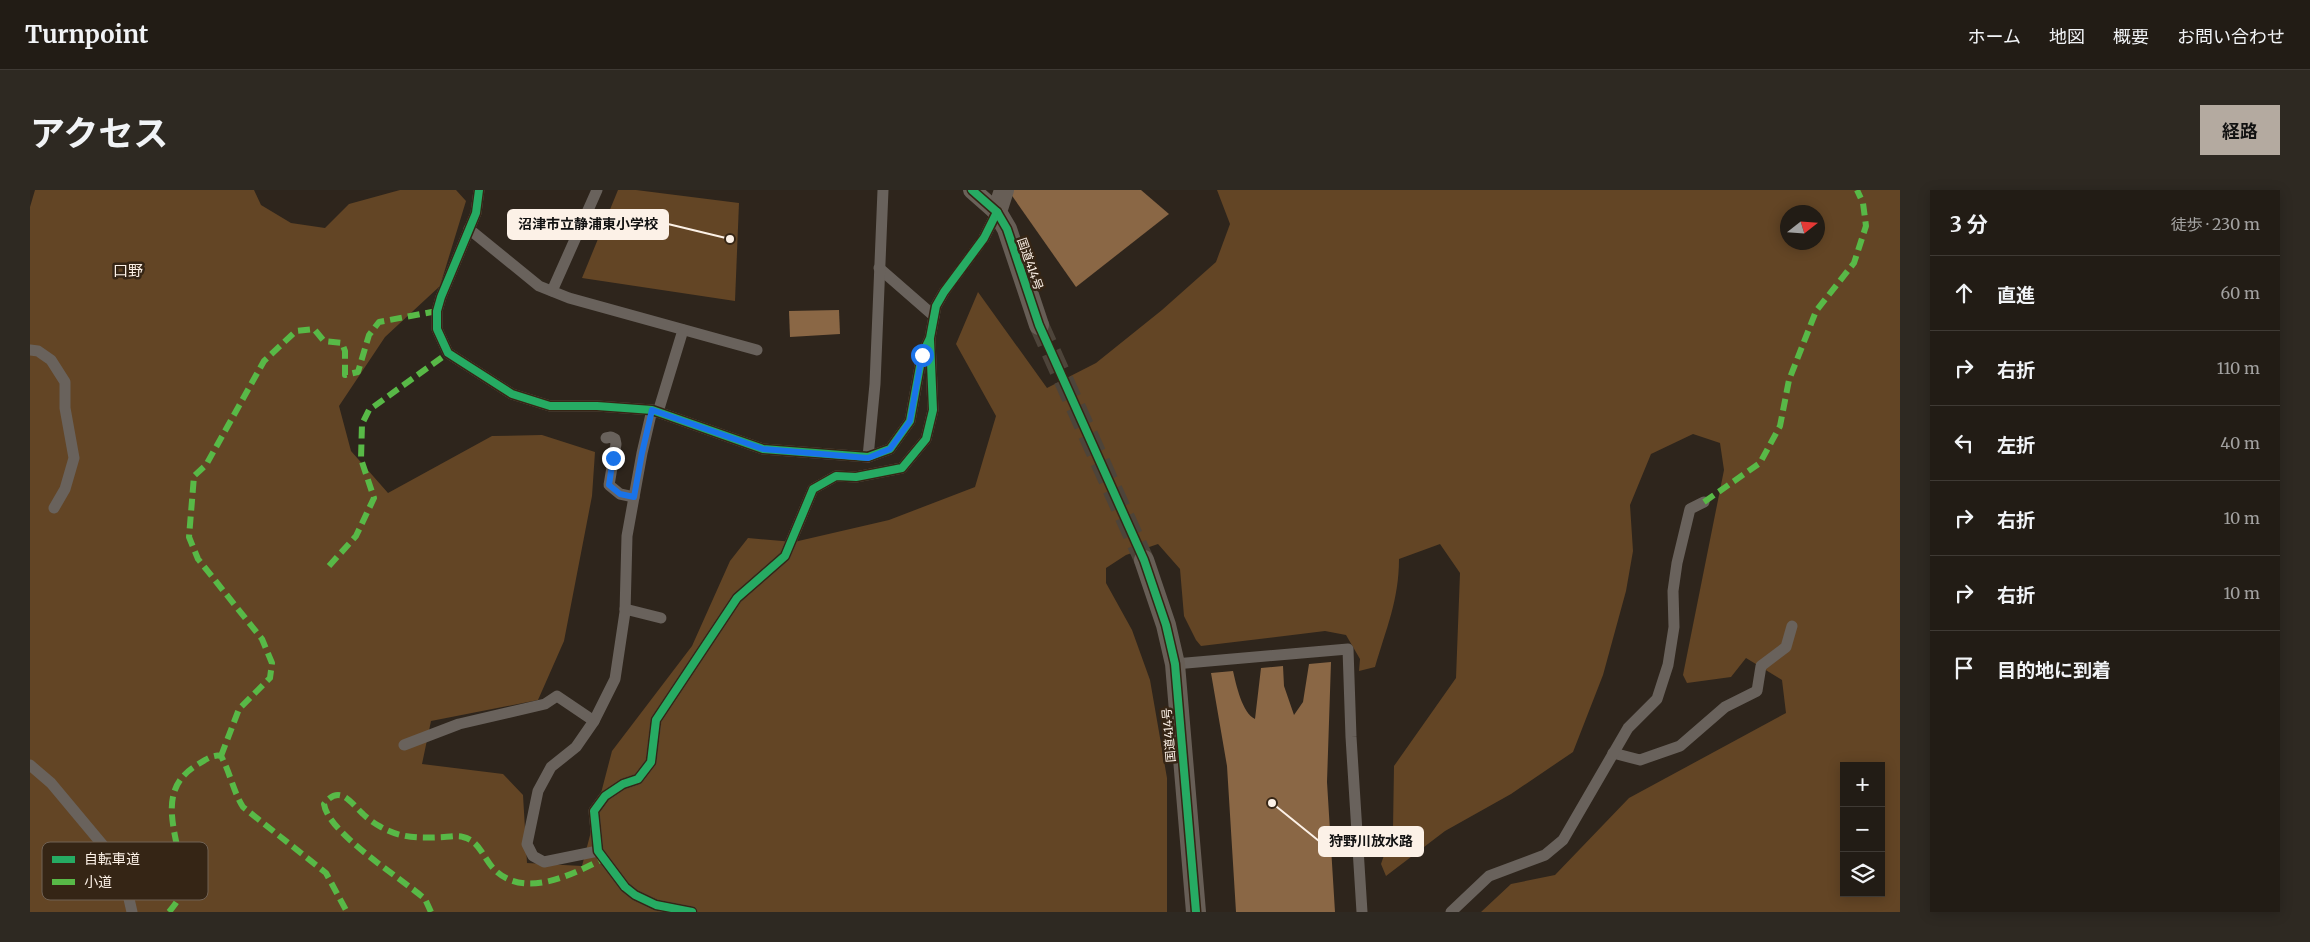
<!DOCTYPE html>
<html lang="ja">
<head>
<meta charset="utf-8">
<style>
	:root { --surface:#221c15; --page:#2e2922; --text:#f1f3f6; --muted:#a2a1a0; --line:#3f3a34; --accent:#b4aaa0 }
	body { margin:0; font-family:Merriweather,"Noto Sans JP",serif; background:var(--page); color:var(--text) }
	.controls { position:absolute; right:15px; bottom:15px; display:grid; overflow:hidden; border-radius:0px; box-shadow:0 2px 12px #0003 }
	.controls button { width:45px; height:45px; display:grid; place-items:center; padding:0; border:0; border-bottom:1px solid var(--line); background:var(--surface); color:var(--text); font:25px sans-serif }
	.compass { position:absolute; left:1750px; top:15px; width:45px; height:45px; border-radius:50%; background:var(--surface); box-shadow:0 2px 12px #0003; rotate:73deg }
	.stop { position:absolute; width:15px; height:15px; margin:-11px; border:4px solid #1a73e8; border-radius:50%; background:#fff }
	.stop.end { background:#1a73e8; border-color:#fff; box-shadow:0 1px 5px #0008 }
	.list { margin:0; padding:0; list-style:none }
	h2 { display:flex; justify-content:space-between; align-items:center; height:65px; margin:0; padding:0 20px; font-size:21px }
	h2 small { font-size:16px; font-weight:400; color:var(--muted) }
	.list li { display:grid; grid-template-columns:32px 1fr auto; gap:15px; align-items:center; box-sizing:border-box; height:75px; padding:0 20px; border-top:1px solid var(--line) }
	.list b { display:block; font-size:19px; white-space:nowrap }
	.list em { font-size:16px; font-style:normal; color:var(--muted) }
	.icon { flex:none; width:28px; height:28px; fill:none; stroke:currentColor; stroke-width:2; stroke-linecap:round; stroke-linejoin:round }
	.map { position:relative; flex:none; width:1870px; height:722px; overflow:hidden; border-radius:0px }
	header { display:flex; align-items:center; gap:30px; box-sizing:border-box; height:70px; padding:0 25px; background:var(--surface); border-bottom:1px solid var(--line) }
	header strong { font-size:24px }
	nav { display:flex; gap:28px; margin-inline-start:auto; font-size:18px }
	.intro { display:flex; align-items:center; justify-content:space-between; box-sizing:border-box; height:120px; padding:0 30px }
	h1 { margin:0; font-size:35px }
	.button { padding:12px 22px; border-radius:0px; background:var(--accent); color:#111; font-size:18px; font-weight:700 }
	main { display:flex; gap:30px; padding:0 30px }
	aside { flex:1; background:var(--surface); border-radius:0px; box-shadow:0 2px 12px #0003 }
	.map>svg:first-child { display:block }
</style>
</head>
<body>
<header>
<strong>Turnpoint</strong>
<nav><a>ホーム</a><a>地図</a><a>概要</a><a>お問い合わせ</a></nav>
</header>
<div class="intro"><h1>アクセス</h1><a class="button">経路</a></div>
<main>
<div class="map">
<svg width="1870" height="722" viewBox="0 0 1870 722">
	<rect width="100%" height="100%" fill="#2e251c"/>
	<!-- green -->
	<g fill="#634525" fill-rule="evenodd">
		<path d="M5 0H224L231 15 261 33 295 38 319 14 370 0H426L436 11 410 96 355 147 309 216 321 261 358 303 462 246 512 245 565 262 562 306 534 451 508 510 401 531 392 574 473 584 493 605 497 673 552 676 582 561 662 456 700 371 718 348 764 352 859 330 945 297 966 226 926 154 948 102 1017 198 1066 173 1132 120 1186 72 1200 34 1187 0H1870V722H1451L1481 694 1525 685 1599 608 1756 523 1752 490 1716 468 1701 487 1657 493 1653 485 1694 280 1690 253 1663 244 1621 264 1600 315 1603 361 1596 401 1573 485 1543 562 1481 604 1415 641 1356 686 1351 674 1363 639 1364 576 1426 488 1430 383 1410 354 1369 369C1369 410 1356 439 1345 477L1329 481 1330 469 1316 445 1295 441 1171 456 1166 450 1154 426 1150 379 1128 354 1096 365 1076 378V393L1102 440 1120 490 1137 588V722H0V17ZM1758 22H1788V52H1758ZM1814 576H1851V703H1814Z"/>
		<path d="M588 0H606L709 13 705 111 552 88Z"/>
	</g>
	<!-- water -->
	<g fill="#8a6745">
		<path d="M978 0H1111L1139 24 1046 97Z"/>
		<path d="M809 120 810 144 760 147 759 121Z"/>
		<path d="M1301 472 1297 592 1305 722H1206L1197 576 1181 483 1203 481C1206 494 1212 523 1225 529L1231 478 1253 476 1254 496 1264 525 1273 512 1279 474Z"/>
	</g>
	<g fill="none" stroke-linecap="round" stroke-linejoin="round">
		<!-- street-tunnel -->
		<path stroke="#4d443a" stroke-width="11" stroke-dasharray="11 5.5" stroke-linecap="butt" d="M914 102 954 48"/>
		<!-- highway-tunnel -->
		<path stroke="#4d443a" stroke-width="20" stroke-dasharray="20 10" stroke-linecap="butt" d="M1009 135 1114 370"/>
		<!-- street -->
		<g stroke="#69625c" stroke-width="11">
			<path d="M449 0 446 23 411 107 407 121V139L418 163 482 204 520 216H567L622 220 733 259 838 267 860 259 880 231 892 165 900 148 906 116 914 102"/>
			<path d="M439 39 509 96 539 108 727 160"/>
			<path d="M954 48 967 22"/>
			<path d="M849 78 904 126"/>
			<path d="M522 101 567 0"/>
			<path d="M0 160 8 161 21 170 35 192V218L44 268 35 299 24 318"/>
			<path d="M628 222 653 140"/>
			<path d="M576 248 581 247 585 249 586 254 579 295 590 304 604 307"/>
			<path d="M838 267 845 194 853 0"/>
			<path d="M595 419 631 428"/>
			<path d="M1145 474 1318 459 1321 547 1332 722"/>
			<path d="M374 555 429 534 515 514 527 506 564 531"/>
			<path d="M1583 563 1610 570 1650 556 1695 517 1727 501 1731 476 1756 457 1762 436"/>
			<path d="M0 575 21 593 92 678 102 722"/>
			<path d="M568 661 514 672 503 666 497 654 508 601 521 577 546 557 564 531 585 489 595 422 597 346 612 263 622 220"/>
			<path d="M662 722 626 715 605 705 595 697 568 661 564 621 575 606 593 594 608 589 621 572 626 530 707 408 755 366 783 299 806 286 826 287 872 278 896 249 903 220 900 149"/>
			<path d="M1421 722 1459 686 1515 665 1533 650 1598 538 1627 509 1638 475 1644 437 1643 401 1647 373 1660 319 1674 312"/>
		</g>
		<!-- primary -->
		<path stroke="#6a6159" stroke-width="18" d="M942 0 967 22"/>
		<!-- highway -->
		<g stroke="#675e56" stroke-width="20">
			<path d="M974 0 967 22 977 39 1009 135"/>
			<path d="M1114 370 1136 435 1145 474 1166 722"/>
		</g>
		<!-- quiet -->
		<g stroke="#58b947" stroke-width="6" stroke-dasharray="12 6" stroke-linecap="butt">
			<path d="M1674 312 1730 273 1750 236 1759 190 1786 121 1824 73 1836 36 1833 13 1827 0"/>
			<path d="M299 376 326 346 344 308 331 269 332 234 339 220 418 163"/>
			<path d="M191 566 209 519 240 488 242 473 232 449 168 369 159 347 164 286 176 275 234 171 266 141 284 139 294 151 312 153 315 161V185L328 182 339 145 349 132 407 121"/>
			<path d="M139 722C144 716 149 710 151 702 158 659 117 605 167 575 175 570 183 564 191 566 200 582 203 601 213 617L296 683 317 722"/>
			<path d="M401 722 395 709C371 688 298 643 294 614 310 594 320 612 333 624 338 629 345 634 351 637 372 649 391 648 414 647 420 647 428 645 433 647 450 651 453 668 464 679 494 710 543 684 573 669"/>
		</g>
		<!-- cycleway casing -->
		<g stroke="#352515" stroke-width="11">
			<g id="cycleway">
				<path d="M449 0 446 23 411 107 407 121V139L418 163 482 204 520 216H567L622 220 733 259 838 267 860 259 880 231 892 165 900 148 906 116 914 102 954 48 967 22"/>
				<path d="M942 0 967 22 977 39 1009 135 1114 370 1136 435 1145 474 1166 722"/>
				<path d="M662 722 626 715 605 705 595 697 568 661 564 621 575 606 593 594 608 589 621 572 626 530 707 408 755 366 783 299 806 286 826 287 872 278 896 249 903 220 900 150"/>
			</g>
		</g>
		<!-- cycleway -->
		<use href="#cycleway" stroke="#26ab63" stroke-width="8"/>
	</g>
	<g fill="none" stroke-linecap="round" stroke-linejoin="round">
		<!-- route -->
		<path stroke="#1a73e8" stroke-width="6" d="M583 268 579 295 590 304 604 307 612 263 622 220 733 259 838 268 860 259 880 231 892 165"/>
	</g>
	<g text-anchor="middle" stroke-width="5" stroke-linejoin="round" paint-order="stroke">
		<!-- street labels -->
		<g font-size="12" fill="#fcf1e7" stroke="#352515">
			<text transform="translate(1000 74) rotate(71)" y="4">国道414号</text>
			<text transform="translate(1139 545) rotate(-95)" y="4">国道414号</text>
		</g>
		<!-- quarter labels -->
		<g font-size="15" fill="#fcf1e7" stroke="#352515">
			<text x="98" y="86">口野</text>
		</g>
	</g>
	<!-- legend -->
	<rect x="12" y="652" width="166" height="58" rx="8" fill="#352515" stroke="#716254" stroke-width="1"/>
	<rect x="22" y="666" width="23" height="7" fill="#26ab63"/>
	<rect x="22" y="689" width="23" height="6" fill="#58b947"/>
	<g font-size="14" fill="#fcf1e7">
		<text x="54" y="674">自転車道</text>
		<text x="54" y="697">小道</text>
	</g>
	<!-- callouts -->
	<path fill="none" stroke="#fcf1e7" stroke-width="2" d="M700 49L638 34M1242 613L1289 651"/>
	<g fill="#fcf1e7" stroke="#352515" stroke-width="2">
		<circle cx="700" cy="49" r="5"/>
		<circle cx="1242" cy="613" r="5"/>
	</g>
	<g fill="#fcf1e7" stroke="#fcf1e7" stroke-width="2">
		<rect x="478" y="20" width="160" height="29" rx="5"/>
		<rect x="1289" y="637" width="104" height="29" rx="5"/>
	</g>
	<g font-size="14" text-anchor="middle" font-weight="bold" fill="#111">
		<text x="558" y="39">沼津市立静浦東小学校</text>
		<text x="1341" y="656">狩野川放水路</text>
	</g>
</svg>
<div class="controls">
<button>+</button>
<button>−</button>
<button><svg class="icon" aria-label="layers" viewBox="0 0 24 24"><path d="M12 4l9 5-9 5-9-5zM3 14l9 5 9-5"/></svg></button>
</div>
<svg class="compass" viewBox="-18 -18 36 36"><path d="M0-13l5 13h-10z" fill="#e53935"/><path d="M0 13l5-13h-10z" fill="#a2a1a0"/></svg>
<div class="stop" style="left:892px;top:165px"></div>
<div class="stop end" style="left:583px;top:268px"></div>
</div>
<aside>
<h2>3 分<small>徒歩 · 230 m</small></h2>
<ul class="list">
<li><svg class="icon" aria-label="ahead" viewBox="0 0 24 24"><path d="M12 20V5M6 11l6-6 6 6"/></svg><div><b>直進</b></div><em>60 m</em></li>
<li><svg class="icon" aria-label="right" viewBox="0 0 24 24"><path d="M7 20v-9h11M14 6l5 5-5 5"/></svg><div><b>右折</b></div><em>110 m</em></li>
<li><svg class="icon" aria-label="left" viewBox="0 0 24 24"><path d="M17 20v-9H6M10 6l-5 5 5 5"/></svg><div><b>左折</b></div><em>40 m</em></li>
<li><svg class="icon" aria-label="right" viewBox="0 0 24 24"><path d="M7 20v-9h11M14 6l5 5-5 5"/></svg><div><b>右折</b></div><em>10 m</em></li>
<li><svg class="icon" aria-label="right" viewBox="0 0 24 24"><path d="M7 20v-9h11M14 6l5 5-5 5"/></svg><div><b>右折</b></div><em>10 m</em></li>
<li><svg class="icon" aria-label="arrive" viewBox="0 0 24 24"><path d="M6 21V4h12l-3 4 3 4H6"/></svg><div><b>目的地に到着</b></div></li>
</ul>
</aside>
</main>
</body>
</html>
